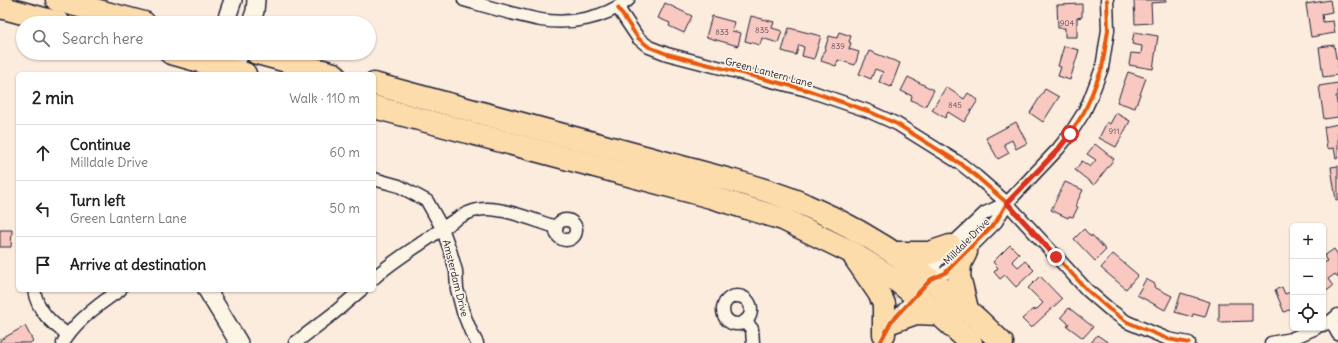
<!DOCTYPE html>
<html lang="en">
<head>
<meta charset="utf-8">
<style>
	:root { --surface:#fff; --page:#f2f2f2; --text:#222; --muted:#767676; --line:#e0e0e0 }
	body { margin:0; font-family:Delius,sans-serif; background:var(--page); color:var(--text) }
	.controls { position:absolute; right:12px; bottom:12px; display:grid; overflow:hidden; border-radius:6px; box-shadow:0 1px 3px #0004 }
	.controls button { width:36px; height:36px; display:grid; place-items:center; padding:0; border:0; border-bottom:1px solid var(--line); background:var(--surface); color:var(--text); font:20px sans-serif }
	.stop { position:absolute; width:12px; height:12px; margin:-9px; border:3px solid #d93025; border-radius:50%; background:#fff }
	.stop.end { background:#d93025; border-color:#fff; box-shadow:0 1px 4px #0008 }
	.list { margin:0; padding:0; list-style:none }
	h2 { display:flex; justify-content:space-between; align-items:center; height:52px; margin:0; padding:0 16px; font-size:17px }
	h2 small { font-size:13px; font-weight:400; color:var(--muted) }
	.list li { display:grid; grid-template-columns:26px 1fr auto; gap:12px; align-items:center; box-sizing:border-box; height:56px; padding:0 16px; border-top:1px solid var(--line) }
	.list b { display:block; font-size:15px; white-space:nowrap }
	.list p { margin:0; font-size:13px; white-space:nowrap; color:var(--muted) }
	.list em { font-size:13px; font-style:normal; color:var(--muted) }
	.icon { flex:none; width:22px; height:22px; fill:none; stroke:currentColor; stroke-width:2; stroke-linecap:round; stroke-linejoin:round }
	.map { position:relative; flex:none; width:1338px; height:343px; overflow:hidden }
	.search { position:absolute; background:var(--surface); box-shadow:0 1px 3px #0004; left:16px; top:16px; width:360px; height:44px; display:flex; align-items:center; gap:10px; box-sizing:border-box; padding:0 14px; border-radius:22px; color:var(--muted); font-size:15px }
	.panel { position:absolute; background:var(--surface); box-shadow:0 1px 3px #0004; left:16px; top:72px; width:360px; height:220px; border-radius:6px }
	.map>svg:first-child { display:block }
</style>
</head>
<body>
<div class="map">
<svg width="1338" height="343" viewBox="0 0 1338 343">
	<rect width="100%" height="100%" fill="#fbecde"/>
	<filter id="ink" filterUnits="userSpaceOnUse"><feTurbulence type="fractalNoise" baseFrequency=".025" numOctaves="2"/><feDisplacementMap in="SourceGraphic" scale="8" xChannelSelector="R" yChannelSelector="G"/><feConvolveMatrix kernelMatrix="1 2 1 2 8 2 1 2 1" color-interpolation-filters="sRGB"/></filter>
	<g filter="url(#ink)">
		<!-- building -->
		<g fill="#f9c9c1" stroke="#22223b">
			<path d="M1134 0H1166V2L1151 3 1152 23 1135 24Z"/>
			<path d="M1330 0 1332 12 1322 14 1323 22 1333 21 1335 33 1311 37 1306 4Z"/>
			<path d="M665 3 692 16 684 33 669 26 670 23 658 18Z"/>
			<path d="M1082 4V17L1077 18V37H1065V28H1058L1057 5Z"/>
			<path d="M712 16 734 22 732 31 741 33 738 46 706 37Z"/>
			<path d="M751 16 774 22 772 28 782 31 778 43 762 38 760 45 745 41Z"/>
			<path d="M789 28 821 36 814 59 802 56 804 47 799 45 796 55 782 51Z"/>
			<path d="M839 32 851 36 849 42 851 43 849 49 859 52 855 65 838 60 836 66 821 61 829 36 837 38Z"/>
			<path d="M1134 32 1158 36 1153 69 1129 65 1131 53 1141 54 1142 46 1132 44Z"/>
			<path d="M1334 45 1336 58H1338V75L1323 77 1319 47Z"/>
			<path d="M1064 46 1079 50 1070 80 1058 76 1061 67 1058 66Z"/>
			<path d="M869 51 900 63 891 87 879 82 883 72 875 69 871 79 859 74Z"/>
			<path d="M1128 72 1146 78 1135 108 1117 102Z"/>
			<path d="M908 77 934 90 925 107 911 100 912 96 901 91Z"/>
			<path d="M1338 83V96H1336L1337 104H1338V117L1324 119 1319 86Z"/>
			<path d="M946 87 964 99 968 93 978 100 964 122 948 112 945 118 932 110Z"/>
			<path d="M1045 89 1059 97 1043 122 1030 113Z"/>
			<path d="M1116 113 1130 121 1116 147 1099 138 1107 122 1110 124Z"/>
			<path d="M1016 122 1027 143 1016 149 1012 140 1004 144 1009 153 998 159 986 138Z"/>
			<path d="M1338 124V158L1336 159 1334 148 1327 149 1324 127Z"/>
			<path d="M1095 144 1114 159 1094 185 1075 170 1082 161 1090 167 1096 160 1087 154Z"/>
			<path d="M1338 166V200H1336L1331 167Z"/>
			<path d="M1065 182 1083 190 1075 206 1078 207 1073 217 1069 216 1068 218 1051 210Z"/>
			<path d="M1084 229 1091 237 1092 235 1106 250 1095 261 1074 239Z"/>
			<path d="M0 230H12L11 247H0Z"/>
			<path d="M1010 245 1019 254 1012 261 1018 267 1025 261 1034 270 1016 287 1005 275 1000 279 994 272 998 268 993 262Z"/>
			<path d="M1334 249 1338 255V278L1335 274 1328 279 1333 286 1324 293 1323 264 1327 261 1324 256Z"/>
			<path d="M1113 254 1138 275 1126 289 1101 268Z"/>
			<path d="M1040 276 1062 299 1031 328 1022 319 1033 309 1035 311 1043 303 1028 288Z"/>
			<path d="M1146 279 1155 284 1154 287 1172 296 1165 310 1137 295Z"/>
			<path d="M1282 287 1285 294 1293 291V308L1284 312 1275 290Z"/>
			<path d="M1181 293 1210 302 1205 317 1193 314 1192 317 1175 312Z"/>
			<path d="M1219 303H1252V321L1219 322Z"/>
			<path d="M1069 308 1093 327 1083 338 1067 326 1069 324 1061 317Z"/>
			<path d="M25 326 33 341 30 343H0V340Z"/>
			<path d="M1097 335 1109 343H1091Z"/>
		</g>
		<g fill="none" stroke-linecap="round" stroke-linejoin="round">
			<!-- street casing -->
			<g stroke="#22223b" stroke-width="15">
				<g id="street">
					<path d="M464 0C489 7 515 15 541 20 570 25 605 18 628 0"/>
					<path d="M618 8 638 38 649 47 667 54 807 90 868 111 897 124 961 164 976 176 1007 203 1087 290 1109 309 1127 322 1168 339 1189 343"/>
					<path d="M374 179 399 186 427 201 442 228 450 250 456 271 457 289 463 312 471 332 477 343"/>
					<circle cx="566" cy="230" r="10"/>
					<path d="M374 278C389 264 407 253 423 242 440 231 464 209 485 209 505 208 536 221 556 227"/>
					<path d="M931 279 935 264 950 246 985 213 1007 203"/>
					<path d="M34 290C37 310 51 323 67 334"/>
					<circle cx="737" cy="310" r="14"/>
					<path d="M896 317 931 279 945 273 996 222 1007 203 1058 149 1070 134 1084 112 1090 99 1102 68 1108 30 1107 0"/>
					<path d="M745 321 752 329 753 343"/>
					<path d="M1331 321 1338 334"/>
					<path d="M1323 325 1331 321 1338 315"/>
					<path d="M63 343C73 323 102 302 120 290"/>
					<path d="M295 343 334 313 361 290"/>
					<path d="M1271 343 1291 339 1316 328"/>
				</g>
			</g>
			<!-- secondary casing -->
			<g stroke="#22223b" stroke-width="20">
				<g id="secondary">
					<path d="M225 23 233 0"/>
					<path d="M251 23 255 11 256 0"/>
					<path d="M232 74 240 53"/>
					<path d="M207 290 239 343"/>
				</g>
			</g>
			<!-- highway casing -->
			<g stroke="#22223b" stroke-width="25">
				<g id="highway">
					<path d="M57 0 144 23"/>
					<path d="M0 7 59 23"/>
					<path d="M171 53 203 62 217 67 245 74"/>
					<path d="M257 53 334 74"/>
					<path d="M374 84 730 180C755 187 781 194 805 205 882 238 943 284 1002 343"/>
					<path d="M374 107 711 197 783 219 849 251 897 281 939 314 971 343"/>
					<path d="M966 252 960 264 959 276 967 309"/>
					<path d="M895 253H929L950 246"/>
					<path d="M855 258 879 293 884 304V334"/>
					<path d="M891 322 916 313 939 314"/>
				</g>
			</g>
			<!-- street -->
			<use href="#street" stroke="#fcf5e5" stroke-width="12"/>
			<!-- secondary -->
			<use href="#secondary" stroke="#fcf5e5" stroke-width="17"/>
			<!-- highway -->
			<use href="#highway" stroke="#fddcac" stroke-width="22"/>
			<!-- cycleway casing -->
			<g stroke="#fcf5e5" stroke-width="6">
				<g id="cycleway">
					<path d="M618 8 638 38 649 47 667 54 807 90 868 111 897 124 961 164 976 176 1007 203 1087 290 1109 309 1127 322 1168 339 1189 343"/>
					<path d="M880 343 891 322 916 295 931 279 945 273 996 222 1007 203 1058 149 1070 134 1084 112 1090 99 1102 68 1108 30 1107 0"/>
				</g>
			</g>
			<!-- cycleway -->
			<use href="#cycleway" stroke="#e8590c" stroke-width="4"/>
		</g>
	</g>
	<g fill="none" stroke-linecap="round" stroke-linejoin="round" filter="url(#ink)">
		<!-- route -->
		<path stroke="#d93025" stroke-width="5" d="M1056 257 1007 203 1058 150 1070 134"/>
	</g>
	<g text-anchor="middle" stroke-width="3.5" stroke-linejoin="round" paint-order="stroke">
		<!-- number labels -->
		<g font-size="8" fill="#584c5c">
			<text x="1067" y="26">904</text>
			<text x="762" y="33">835</text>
			<text x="722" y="35">833</text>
			<text x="838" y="49">839</text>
			<text x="955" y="108">845</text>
			<text x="1114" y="134">911</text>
		</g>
		<!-- street labels -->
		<g font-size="10" fill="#22223b" stroke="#fcf5e5">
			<text transform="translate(769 72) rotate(15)" y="4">Green Lantern Lane</text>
			<text transform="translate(966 241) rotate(-45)" y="4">Milldale Drive</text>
			<text transform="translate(456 278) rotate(76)" y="4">Amsterdam Drive</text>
		</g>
	</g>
</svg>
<div class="controls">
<button>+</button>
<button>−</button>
<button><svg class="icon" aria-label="locate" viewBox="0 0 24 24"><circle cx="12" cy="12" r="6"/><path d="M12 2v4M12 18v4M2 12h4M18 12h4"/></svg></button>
</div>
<div class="stop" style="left:1070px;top:134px"></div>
<div class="stop end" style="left:1056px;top:257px"></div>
<div class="search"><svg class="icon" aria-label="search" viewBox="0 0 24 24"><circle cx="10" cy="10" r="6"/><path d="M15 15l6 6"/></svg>Search here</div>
<section class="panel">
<h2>2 min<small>Walk · 110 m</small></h2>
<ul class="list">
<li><svg class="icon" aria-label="ahead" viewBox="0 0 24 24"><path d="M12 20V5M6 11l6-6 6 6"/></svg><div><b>Continue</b><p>Milldale Drive</p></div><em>60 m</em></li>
<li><svg class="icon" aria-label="left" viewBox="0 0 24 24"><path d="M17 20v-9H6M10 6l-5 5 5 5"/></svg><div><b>Turn left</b><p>Green Lantern Lane</p></div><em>50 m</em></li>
<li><svg class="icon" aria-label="arrive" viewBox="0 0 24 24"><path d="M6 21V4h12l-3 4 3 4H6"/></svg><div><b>Arrive at destination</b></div></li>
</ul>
</section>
</div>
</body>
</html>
